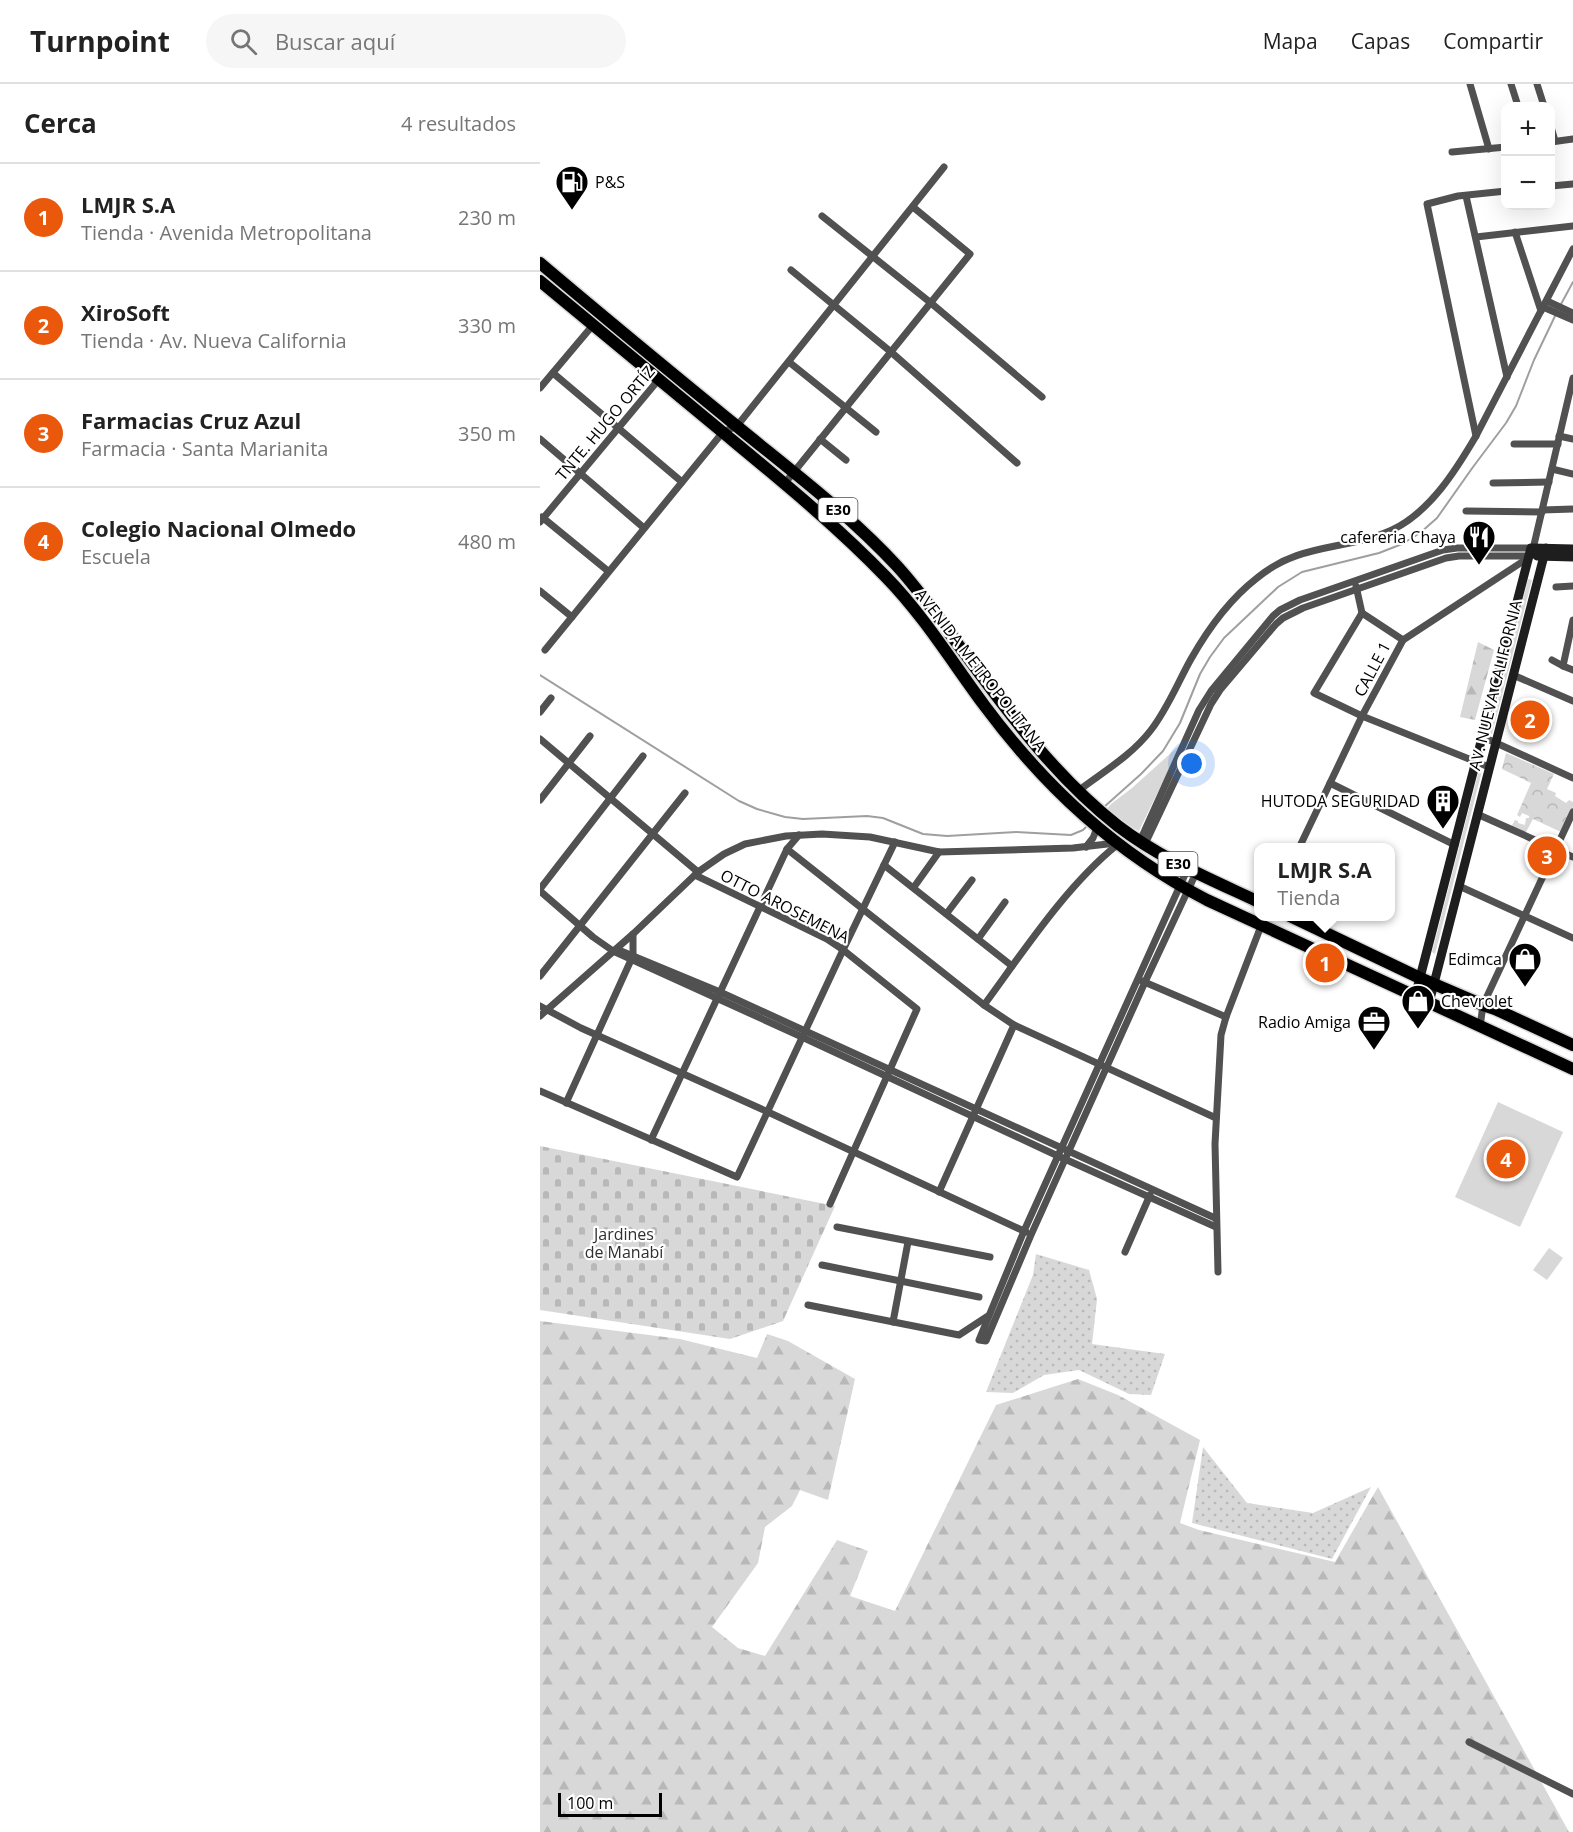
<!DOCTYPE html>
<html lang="es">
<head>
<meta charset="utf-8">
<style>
	:root { --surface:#fff; --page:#f6f6f6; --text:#222; --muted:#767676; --line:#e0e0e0; --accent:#ea580c }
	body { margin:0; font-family:"Open Sans",sans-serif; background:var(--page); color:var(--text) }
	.controls { position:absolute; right:18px; top:18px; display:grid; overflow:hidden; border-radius:12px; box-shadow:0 6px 24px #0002 }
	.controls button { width:54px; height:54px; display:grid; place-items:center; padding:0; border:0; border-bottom:2px solid var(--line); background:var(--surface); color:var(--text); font:30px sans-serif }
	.scale { position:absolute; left:18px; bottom:15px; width:104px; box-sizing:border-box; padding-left:6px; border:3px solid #000; border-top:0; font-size:16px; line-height:21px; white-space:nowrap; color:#000; -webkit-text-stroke:4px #fff; paint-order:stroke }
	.you { position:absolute; left:652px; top:680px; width:21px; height:21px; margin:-15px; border:4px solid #fff; border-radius:50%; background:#1a73e8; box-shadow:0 0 0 9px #1a73e833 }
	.badge { display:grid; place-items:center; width:39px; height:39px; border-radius:50%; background:var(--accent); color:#fff; font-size:20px; font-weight:700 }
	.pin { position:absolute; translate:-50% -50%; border:3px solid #fff; box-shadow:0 2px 6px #0006 }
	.popup { position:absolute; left:714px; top:759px; width:141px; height:78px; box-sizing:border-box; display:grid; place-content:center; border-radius:12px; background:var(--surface); filter:drop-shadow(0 2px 4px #0005); font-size:20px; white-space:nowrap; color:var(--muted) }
	.popup b { font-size:22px; color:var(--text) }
	.popup::after { content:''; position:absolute; left:50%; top:100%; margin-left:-12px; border:12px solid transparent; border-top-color:var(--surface) }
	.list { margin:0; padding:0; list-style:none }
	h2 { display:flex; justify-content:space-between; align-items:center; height:78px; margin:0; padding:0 24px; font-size:26px }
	h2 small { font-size:20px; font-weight:400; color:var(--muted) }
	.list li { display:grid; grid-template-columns:39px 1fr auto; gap:18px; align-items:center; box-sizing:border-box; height:108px; padding:0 24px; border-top:2px solid var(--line) }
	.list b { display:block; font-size:22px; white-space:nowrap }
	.list p { margin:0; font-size:20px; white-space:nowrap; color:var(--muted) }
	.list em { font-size:20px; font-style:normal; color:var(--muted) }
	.icon { flex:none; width:33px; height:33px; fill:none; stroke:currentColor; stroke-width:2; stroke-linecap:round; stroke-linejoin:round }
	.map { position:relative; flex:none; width:1033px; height:1748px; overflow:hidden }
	header { display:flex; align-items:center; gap:36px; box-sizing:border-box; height:84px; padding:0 30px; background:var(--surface); border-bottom:2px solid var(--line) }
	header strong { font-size:28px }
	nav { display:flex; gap:33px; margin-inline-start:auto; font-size:21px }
	.search { width:420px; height:54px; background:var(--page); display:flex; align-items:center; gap:15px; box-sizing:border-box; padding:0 21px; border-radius:33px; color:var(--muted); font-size:22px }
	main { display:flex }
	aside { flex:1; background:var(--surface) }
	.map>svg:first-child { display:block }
</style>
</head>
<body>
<header>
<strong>Turnpoint</strong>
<div class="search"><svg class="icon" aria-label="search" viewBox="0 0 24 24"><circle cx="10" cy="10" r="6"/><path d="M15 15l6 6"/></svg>Buscar aquí</div>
<nav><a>Mapa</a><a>Capas</a><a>Compartir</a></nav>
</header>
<main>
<aside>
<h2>Cerca<small>4 resultados</small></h2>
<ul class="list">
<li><span class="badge">1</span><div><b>LMJR S.A</b><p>Tienda · Avenida Metropolitana</p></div><em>230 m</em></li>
<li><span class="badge">2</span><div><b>XiroSoft</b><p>Tienda · Av. Nueva California</p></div><em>330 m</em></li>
<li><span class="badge">3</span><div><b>Farmacias Cruz Azul</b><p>Farmacia · Santa Marianita</p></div><em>350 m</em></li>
<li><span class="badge">4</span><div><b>Colegio Nacional Olmedo</b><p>Escuela</p></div><em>480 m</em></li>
</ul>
</aside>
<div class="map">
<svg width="1033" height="1748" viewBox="0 0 1033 1748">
	<defs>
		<pattern id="grass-dots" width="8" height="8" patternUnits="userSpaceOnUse" patternTransform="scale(1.5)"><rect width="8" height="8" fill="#d8d8d8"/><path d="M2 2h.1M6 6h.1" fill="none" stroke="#b8b8b8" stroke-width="1.8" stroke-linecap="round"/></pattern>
		<pattern id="forest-firs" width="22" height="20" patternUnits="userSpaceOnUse" patternTransform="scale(1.5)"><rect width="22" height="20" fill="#d8d8d8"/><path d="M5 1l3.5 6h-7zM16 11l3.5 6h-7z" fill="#b8b8b8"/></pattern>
		<pattern id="cemetery-stones" width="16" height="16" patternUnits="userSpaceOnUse" patternTransform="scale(1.5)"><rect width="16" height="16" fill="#d8d8d8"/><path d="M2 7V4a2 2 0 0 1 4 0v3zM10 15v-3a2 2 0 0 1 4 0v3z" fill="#b8b8b8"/></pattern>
		<pattern id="park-crowns" width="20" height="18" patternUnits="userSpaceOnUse" patternTransform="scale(1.5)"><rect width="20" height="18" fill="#d8d8d8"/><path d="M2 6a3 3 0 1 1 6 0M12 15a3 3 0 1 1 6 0" fill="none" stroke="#b8b8b8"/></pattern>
	</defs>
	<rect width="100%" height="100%" fill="#fff"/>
	<!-- grass -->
	<g fill="url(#grass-dots)">
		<path d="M496 1170 549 1186 557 1215 552 1260 625 1270 611 1311 589 1310 539 1286 504 1291 473 1309 446 1308 493 1191Z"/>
		<path d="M663 1363 707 1419 773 1429 831 1403 792 1475 652 1439Z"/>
	</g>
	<!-- forest -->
	<g fill="url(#forest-firs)">
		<path d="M938 558 954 566 935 636 920 633Z"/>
		<path d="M0 1237 140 1255 217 1274 227 1250 248 1257 315 1295 288 1416 260 1406 252 1422 225 1443 218 1479 172 1543 198 1564 225 1572 297 1456 328 1467 310 1512 355 1527 456 1321 538 1295 578 1311 660 1356 640 1439 659 1446 795 1478 838 1403 1029 1748H0Z"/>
	</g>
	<!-- cemetery -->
	<path fill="url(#cemetery-stones)" d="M0 1062 295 1122 243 1237 190 1255 0 1226Z"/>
	<!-- park -->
	<path fill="url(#park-crowns)" d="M966 669 1014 690 1007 705 1016 709 1015 712 1026 719 1029 716 1033 718V723L1021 748 993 735 986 748 971 743 975 736 978 737V739L985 741 986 734H989V732L982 729 980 733 977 731 991 699 962 685Z"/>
	<!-- garden -->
	<g fill="#d8d8d8">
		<path d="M988 495 992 496 952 650 950 649Z"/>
		<path d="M641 660 599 747 579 736 567 725 571 720 592 704Z"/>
		<path d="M939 686 942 687 895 870 892 868Z"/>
		<path d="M958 1018 1023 1048 980 1143 915 1113Z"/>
		<path d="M1009 1164 1023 1174 1007 1196 993 1186Z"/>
	</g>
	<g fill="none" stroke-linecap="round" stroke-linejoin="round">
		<!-- stream -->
		<g stroke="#9f9f9f" stroke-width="2">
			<path d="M1020 222 1033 198"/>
			<path d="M0 591 199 717 217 725 245 733 263 735 327 732 343 734 383 750 407 752 476 748 531 751 543 746 548 741"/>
			<path d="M564 723 601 690 623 667 640 639 660 590 670 573 684 554 738 503 762 488 839 469 862 460 880 449 897 434 933 383 966 339 976 322 994 276 1016 230"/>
		</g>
		<!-- highway casing -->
		<g stroke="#dbdbdb" stroke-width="15">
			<g id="highway">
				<path d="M0 179C66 235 133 290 199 344 253 388 310 431 357 482 379 506 398 533 417 559 465 624 513 691 578 742 621 775 670 795 719 818"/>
				<path d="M0 197C58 245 116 293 174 341 233 390 293 438 346 493 384 532 412 578 444 621 505 703 576 769 667 816L1033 985"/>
				<path d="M750 832 880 894 943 921 955 925 1033 961"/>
			</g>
		</g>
		<!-- street -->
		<g stroke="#515151" stroke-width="7">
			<path d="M930 0 949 65"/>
			<path d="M971 0 978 22"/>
			<path d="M997 0 1004 22"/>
			<path d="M1011 43 1015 57"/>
			<path d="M1011 58 1033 55"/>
			<path d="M912 68 966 63"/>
			<path d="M1011 102 1033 100"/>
			<path d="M926 112 967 293"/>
			<path d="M282 132 391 219 502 313"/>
			<path d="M975 148 1001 227"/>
			<path d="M936 153 1033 142"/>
			<path d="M251 186 351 268 477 379"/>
			<path d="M1007 217 1033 229"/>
			<path d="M1003 223 1033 236"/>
			<path d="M249 278 336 348"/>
			<path d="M13 289 142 398"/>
			<path d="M0 304 53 241"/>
			<path d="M936 352 887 120 918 112 966 107"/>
			<path d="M1019 352 1033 355"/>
			<path d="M0 355 104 444"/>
			<path d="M280 355 306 376"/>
			<path d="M974 360H1018"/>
			<path d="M1012 385 1033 390"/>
			<path d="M245 399 430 170 373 123"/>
			<path d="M953 399 1009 398"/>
			<path d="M1002 426 1033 425"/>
			<path d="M926 427 1002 428"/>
			<path d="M2 433 68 487"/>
			<path d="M0 438 120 294"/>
			<path d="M993 465 1033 294"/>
			<path d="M816 502 822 529 774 609 822 632 949 683"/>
			<path d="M1016 503 1033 502"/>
			<path d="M0 507 32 533"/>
			<path d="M822 529 863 556"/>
			<path d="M1033 536 1023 582 1033 586"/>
			<path d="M5 566 183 348 197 342 404 83"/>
			<path d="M1012 576 1023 582"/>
			<path d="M973 591 1033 617"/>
			<path d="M0 628 11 614"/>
			<path d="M943 653 1033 694"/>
			<path d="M0 655 158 788"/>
			<path d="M790 699 915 761"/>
			<path d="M538 707C563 688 592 671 611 646 628 624 638 598 651 575 668 545 690 515 717 494 760 458 806 467 852 446 890 428 916 386 936 352L1033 165"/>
			<path d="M0 716 50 652"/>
			<path d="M937 730 1033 773"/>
			<path d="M600 757 659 626 671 607 733 532 740 526 760 516 903 466 917 464H991"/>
			<path d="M605 760 671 620 680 606 736 540 743 534 763 524 906 474 919 472H989"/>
			<path d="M546 763 553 754 557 744"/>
			<path d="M759 764 822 632 863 556 988 474"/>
			<path d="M247 765 444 921 474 941 676 1034"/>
			<path d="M344 781 472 882"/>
			<path d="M647 786 484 1147 439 1256 446 1257 491 1151 605 898 656 789"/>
			<path d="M155 791 287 855 302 865 377 925 290 1120"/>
			<path d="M919 802 1033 854"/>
			<path d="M374 803 399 768"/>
			<path d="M0 805 103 672"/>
			<path d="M0 807 53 853 73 867 262 953 518 1072 676 1143"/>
			<path d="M407 829 432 796"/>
			<path d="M438 855 465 818"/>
			<path d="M81 867 180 908 675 1134"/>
			<path d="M0 892 145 709"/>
			<path d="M602 897 686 933"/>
			<path d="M444 921C483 868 526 802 577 761"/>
			<path d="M0 922 41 944 228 1028 486 1148"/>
			<path d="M0 932 93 850 158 788 184 770 205 760 246 752 282 750 330 753 399 768 533 764 576 759"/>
			<path d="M940 943 943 921 1033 728"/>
			<path d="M0 1007 197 1093 303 866 355 758"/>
			<path d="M26 1019 91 876 93 871V850"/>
			<path d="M111 1056 247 765 259 751"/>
			<path d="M399 1108 474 941"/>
			<path d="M297 1143 450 1173"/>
			<path d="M585 1168 610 1111"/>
			<path d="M282 1181 439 1213"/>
			<path d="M678 1188 675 1060 681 951 686 933 721 842"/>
			<path d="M268 1221 419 1251 448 1232"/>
			<path d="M353 1238 368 1158"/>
			<path d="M929 1658 1033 1710"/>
		</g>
		<!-- secondary -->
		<g stroke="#1e1e1e" stroke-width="9">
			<path d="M997 472 1033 473"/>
			<path d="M875 913 991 464 1033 465"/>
			<path d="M889 919 1006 464"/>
		</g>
		<!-- highway -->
		<use href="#highway" stroke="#000" stroke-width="12"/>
	</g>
	<!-- icons -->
	<defs>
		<g id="fuel-pin" transform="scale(1.725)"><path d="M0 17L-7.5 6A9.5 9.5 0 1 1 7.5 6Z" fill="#000" stroke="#fff"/><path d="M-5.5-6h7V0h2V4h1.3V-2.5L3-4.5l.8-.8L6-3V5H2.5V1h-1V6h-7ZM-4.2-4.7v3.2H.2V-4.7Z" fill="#fff"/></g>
		<g id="restaurant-pin" transform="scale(1.725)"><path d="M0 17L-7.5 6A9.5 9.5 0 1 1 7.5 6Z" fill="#000" stroke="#fff"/><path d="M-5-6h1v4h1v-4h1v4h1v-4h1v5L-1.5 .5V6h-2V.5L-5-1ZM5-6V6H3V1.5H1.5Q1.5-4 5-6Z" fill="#fff"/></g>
		<g id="building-pin" transform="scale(1.725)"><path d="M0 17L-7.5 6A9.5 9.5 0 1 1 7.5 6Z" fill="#000" stroke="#fff"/><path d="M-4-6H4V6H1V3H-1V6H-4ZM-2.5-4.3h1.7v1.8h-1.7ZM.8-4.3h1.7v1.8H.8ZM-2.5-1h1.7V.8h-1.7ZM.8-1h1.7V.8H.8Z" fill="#fff"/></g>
		<g id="shop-pin" transform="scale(1.725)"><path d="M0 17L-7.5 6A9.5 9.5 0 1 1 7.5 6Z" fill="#000" stroke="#fff"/><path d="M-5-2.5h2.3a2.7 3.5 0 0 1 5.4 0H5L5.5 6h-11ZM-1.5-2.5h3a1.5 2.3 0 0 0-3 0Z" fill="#fff"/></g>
		<g id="office-pin" transform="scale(1.725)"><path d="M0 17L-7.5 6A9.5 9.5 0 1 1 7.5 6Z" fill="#000" stroke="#fff"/><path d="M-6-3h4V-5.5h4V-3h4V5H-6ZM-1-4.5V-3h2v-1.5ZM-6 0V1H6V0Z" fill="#fff"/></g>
	</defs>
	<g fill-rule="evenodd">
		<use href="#fuel-pin" x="32" y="98"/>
		<use href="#restaurant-pin" x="939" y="453"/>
		<use href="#building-pin" x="903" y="717"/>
		<use href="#shop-pin" x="985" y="875"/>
		<use href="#shop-pin" x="878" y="917"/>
		<use href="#office-pin" x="834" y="938"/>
	</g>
	<g text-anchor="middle" stroke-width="4.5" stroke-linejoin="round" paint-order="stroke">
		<!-- shield labels -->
		<g fill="#fff" stroke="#4c4c4c" stroke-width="1.5">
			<rect x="278.5" y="414" width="39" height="24" rx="4.5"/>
			<rect x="618.5" y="768" width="39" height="24" rx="4.5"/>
		</g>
		<g font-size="15" font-weight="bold" fill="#000">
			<text x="298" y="431">E30</text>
			<text x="638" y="785">E30</text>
		</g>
		<!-- poi labels -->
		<g font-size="16" fill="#000" stroke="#fff" text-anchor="end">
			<text x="55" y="104" text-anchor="start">P&amp;S</text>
			<text x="916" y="459">cafereria Chaya</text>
			<text x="880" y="723">HUTODA SEGURIDAD</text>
			<text x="962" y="881">Edimca</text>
			<text x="901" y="923" text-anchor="start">Chevrolet</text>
			<text x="811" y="944">Radio Amiga</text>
		</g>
		<!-- street labels -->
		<g font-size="16" fill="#000" stroke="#fff">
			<text transform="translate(65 339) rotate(-50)" y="6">TNTE. HUGO ORTÍZ</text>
			<text transform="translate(832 585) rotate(-62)" y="6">CALLE 1</text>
			<text transform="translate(441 586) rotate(52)" y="6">AVENIDA METROPOLITANA</text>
			<text transform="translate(955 601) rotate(-76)" y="6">AV. NUEVA CALIFORNIA</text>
			<text transform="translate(245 822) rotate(27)" y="6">OTTO AROSEMENA</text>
		</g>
		<!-- park labels -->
		<g font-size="16" fill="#2f2f2f" stroke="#fff">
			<text x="84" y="1156">Jardines<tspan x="84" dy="18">de Manabí</tspan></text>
		</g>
	</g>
</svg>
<div class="controls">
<button>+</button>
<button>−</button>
</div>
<div class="scale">100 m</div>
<div class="you"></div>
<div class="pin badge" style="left:785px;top:879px">1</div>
<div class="popup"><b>LMJR S.A</b>Tienda</div>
<div class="pin badge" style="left:990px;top:636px">2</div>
<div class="pin badge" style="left:1007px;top:772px">3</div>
<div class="pin badge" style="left:966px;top:1075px">4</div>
</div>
</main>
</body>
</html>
